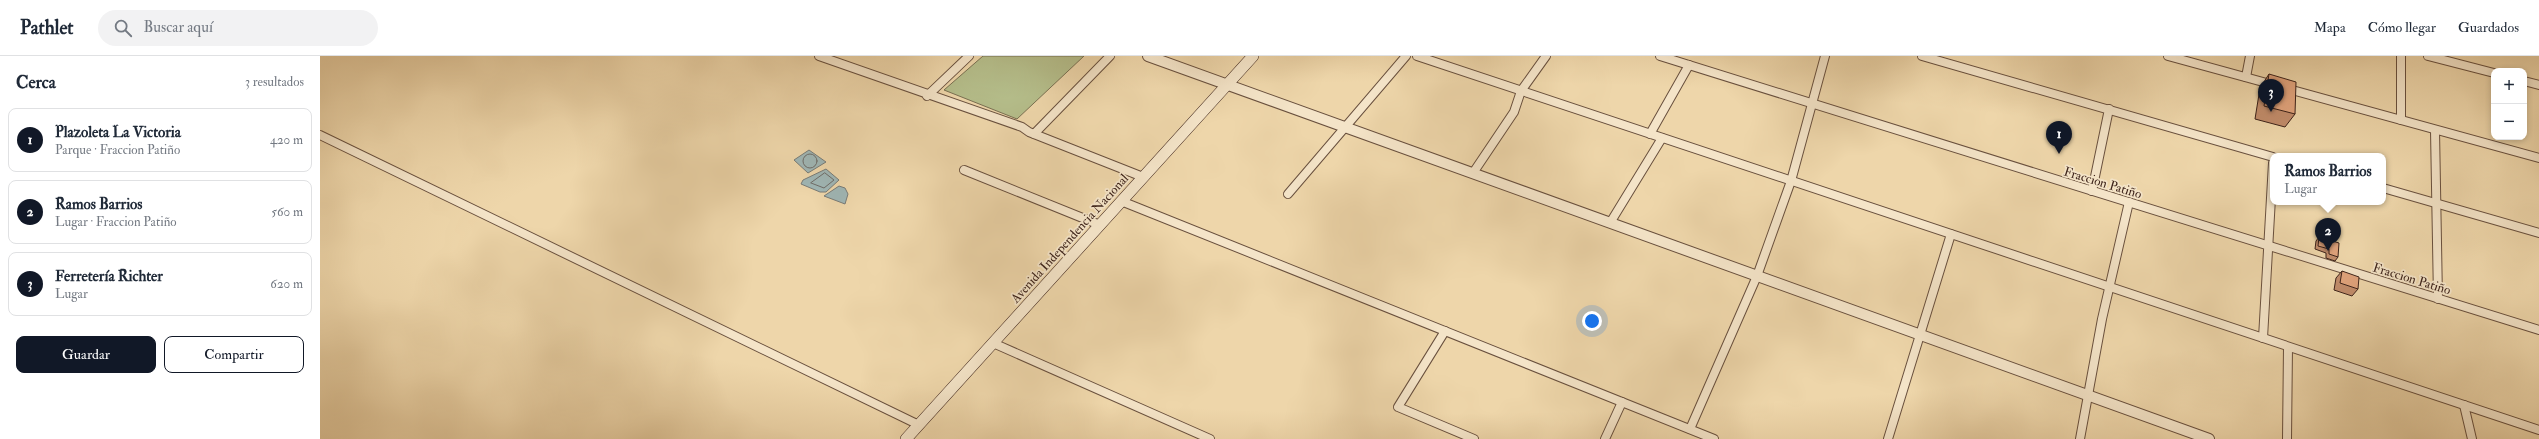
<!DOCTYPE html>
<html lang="es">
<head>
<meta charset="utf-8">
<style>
	:root { --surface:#fff; --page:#f2f2f3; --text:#1f2937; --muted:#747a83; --line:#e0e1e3; --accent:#111827 }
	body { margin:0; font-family:"IM FELL Double Pica",serif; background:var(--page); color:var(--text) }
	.controls { position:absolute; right:12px; top:12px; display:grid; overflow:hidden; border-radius:8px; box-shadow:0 2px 6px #0003 }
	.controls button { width:36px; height:36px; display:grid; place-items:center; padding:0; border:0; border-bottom:1px solid var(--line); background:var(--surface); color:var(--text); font:20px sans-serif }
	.you { position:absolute; left:1272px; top:265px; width:14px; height:14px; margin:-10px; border:3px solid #fff; border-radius:50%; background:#1a73e8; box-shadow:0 0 0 6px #1a73e833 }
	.badge { display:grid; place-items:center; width:26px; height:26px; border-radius:50%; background:var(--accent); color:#fff; font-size:13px; font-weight:700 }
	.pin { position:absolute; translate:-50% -33px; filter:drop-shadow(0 1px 2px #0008) }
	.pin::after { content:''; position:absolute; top:21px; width:14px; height:12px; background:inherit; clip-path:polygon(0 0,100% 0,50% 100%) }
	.popup { position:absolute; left:1950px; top:97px; width:116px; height:52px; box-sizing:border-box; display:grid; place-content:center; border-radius:8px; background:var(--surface); filter:drop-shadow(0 1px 3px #0005); font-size:13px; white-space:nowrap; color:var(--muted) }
	.popup b { font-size:15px; color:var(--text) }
	.popup::after { content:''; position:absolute; left:50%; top:100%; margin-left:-8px; border:8px solid transparent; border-top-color:var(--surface) }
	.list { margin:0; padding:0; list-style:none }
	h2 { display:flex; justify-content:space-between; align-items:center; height:52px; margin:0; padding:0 16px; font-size:17px }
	h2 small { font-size:13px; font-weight:400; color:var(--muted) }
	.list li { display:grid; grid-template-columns:26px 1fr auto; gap:12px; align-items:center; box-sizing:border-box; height:64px; margin:0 8px 8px; padding:0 8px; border:1px solid var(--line); border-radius:8px }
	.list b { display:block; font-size:15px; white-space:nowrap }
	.list p { margin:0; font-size:13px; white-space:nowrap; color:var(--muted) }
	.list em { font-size:13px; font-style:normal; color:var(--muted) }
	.actions { display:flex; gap:8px; padding:12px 16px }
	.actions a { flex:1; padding:9px 0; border:1px solid var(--accent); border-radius:8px; text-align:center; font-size:14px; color:var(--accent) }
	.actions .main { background:var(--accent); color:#fff }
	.icon { flex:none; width:22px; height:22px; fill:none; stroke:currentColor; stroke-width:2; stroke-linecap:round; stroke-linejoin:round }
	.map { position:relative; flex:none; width:2219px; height:383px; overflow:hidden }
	header { display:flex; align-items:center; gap:24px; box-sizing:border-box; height:56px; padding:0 20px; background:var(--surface); border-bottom:1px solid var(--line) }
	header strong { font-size:19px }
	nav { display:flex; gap:22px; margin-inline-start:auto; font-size:14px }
	.search { width:280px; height:36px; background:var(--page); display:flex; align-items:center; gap:10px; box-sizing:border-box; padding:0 14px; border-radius:22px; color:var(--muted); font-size:15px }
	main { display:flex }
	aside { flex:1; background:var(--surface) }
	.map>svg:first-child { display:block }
</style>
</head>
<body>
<header>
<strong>Pathlet</strong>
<div class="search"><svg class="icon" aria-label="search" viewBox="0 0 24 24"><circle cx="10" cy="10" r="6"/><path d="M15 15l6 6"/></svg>Buscar aquí</div>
<nav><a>Mapa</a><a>Cómo llegar</a><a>Guardados</a></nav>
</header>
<main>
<aside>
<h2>Cerca<small>3 resultados</small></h2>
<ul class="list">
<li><span class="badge">1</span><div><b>Plazoleta La Victoria</b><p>Parque · Fraccion Patiño</p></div><em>420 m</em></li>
<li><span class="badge">2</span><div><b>Ramos Barrios</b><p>Lugar · Fraccion Patiño</p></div><em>560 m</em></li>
<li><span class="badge">3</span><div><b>Ferretería Richter</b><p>Lugar</p></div><em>620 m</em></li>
</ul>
<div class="actions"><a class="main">Guardar</a><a>Compartir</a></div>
</aside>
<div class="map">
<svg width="2219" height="383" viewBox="0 0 2219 383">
	<rect width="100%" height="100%" fill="#eed6aa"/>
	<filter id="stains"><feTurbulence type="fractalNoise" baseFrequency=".005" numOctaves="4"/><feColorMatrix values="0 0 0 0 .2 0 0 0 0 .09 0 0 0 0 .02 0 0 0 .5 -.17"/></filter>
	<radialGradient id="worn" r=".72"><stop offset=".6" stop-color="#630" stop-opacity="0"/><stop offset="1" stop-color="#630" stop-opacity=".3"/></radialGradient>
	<!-- green -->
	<path fill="#b5be8b" stroke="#797052" d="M663 0H764L697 63 624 34Z"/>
	<!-- water -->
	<g fill="#9fb6b5" stroke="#787b77">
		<path d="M489 94 506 106 488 117 474 104Z"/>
		<path d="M506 113 519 124 506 136H500L481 128 483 124Z"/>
		<path d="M519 130 525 132 528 138 525 148 504 140Z"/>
	</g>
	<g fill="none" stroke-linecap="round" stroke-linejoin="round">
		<!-- shore -->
		<g stroke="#6e6c68" stroke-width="1">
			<circle cx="490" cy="105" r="7"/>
			<path d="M505 117 514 124 504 132 491 127Z"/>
		</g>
		<!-- minor casing -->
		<g stroke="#69503e" stroke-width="10">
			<g id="minor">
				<path d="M499 0 702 71 709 76 823 121"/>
				<path d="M1097 0 2219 374"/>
				<path d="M1340 0 2219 274"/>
				<path d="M1602 0 1953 101"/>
				<path d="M1848 0 1954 29"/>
				<path d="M2081 0V64"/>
				<path d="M2108 0 2174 17"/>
				<path d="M1926 21 1930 0"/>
				<path d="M2204 25 2219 29"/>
				<path d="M1965 32 2219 102"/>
				<path d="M607 40 649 0"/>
				<path d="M2115 74 2118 243"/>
				<path d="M714 78 790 0"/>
				<path d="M1330 78 1369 9"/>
				<path d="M0 79 599 369"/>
				<path d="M644 114 780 169"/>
				<path d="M1153 117 1194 56 1201 35 1226 0"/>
				<path d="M2063 132 2219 177"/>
				<path d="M1772 135 1789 53"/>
				<path d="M968 138 1086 0"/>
				<path d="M801 145 1394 383"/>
				<path d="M1290 167 1342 82"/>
				<path d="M1125 275 1078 351 1154 383"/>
				<path d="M1943 282 1953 107"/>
				<path d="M673 287 890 383"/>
				<path d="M2144 349 2152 383"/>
				<path d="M1370 373 1437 220 1471 125 1505 0"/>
				<path d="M1285 383 1302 346"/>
				<path d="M1568 383 1631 178"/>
				<path d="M1760 383 1782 263 1809 146"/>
				<path d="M1967 383 1968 291"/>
			</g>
		</g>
		<!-- tertiary casing -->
		<g stroke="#69503e" stroke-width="12">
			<path id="tertiary" d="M828 0 1889 383"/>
		</g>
		<!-- secondary casing -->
		<g stroke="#3d231a" stroke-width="12">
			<path id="secondary" d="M586 383 933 0"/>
		</g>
		<!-- minor -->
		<use href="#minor" stroke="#f4e4c8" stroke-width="8"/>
		<!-- tertiary -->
		<use href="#tertiary" stroke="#f4e4c8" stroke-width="10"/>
		<!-- secondary -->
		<use href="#secondary" stroke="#f4e4c8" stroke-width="11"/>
	</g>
	<!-- wall -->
	<g fill="#c18c6b" stroke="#3d231a">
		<path d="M1949 18 1975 58 1965 71 1935 63 1940 32Z"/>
		<path d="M1999 181 2018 201 2015 205 2006 202V197L1995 193 1996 185Z"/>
		<path d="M2022 215 2038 233 2032 240 2014 234 2016 222Z"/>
	</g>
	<!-- building -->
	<g fill="#e0a37c" stroke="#3d231a">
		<path d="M1949 18 1976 26 1975 58 1944 50Z"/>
		<path d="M1999 181 2019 187 2018 201 2009 198V193L1998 190Z"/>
		<path d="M2022 215 2039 221 2038 233 2020 227Z"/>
	</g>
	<g text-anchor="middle" stroke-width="3.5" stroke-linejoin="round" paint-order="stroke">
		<!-- street labels -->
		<g font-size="13" fill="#3d231a" stroke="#f4e4c8">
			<text transform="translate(1783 126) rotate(17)" y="5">Fraccion Patiño</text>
			<text transform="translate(749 182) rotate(-48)" y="5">Avenida Independencia Nacional</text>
			<text transform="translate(2092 222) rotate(17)" y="5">Fraccion Patiño</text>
		</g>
	</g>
	<rect width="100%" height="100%" filter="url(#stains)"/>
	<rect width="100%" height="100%" fill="url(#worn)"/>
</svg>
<div class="controls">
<button>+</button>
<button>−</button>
</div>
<div class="you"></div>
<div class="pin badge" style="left:1739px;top:98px">1</div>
<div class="pin badge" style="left:2008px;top:195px">2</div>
<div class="popup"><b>Ramos Barrios</b>Lugar</div>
<div class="pin badge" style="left:1951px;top:56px">3</div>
</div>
</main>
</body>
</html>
